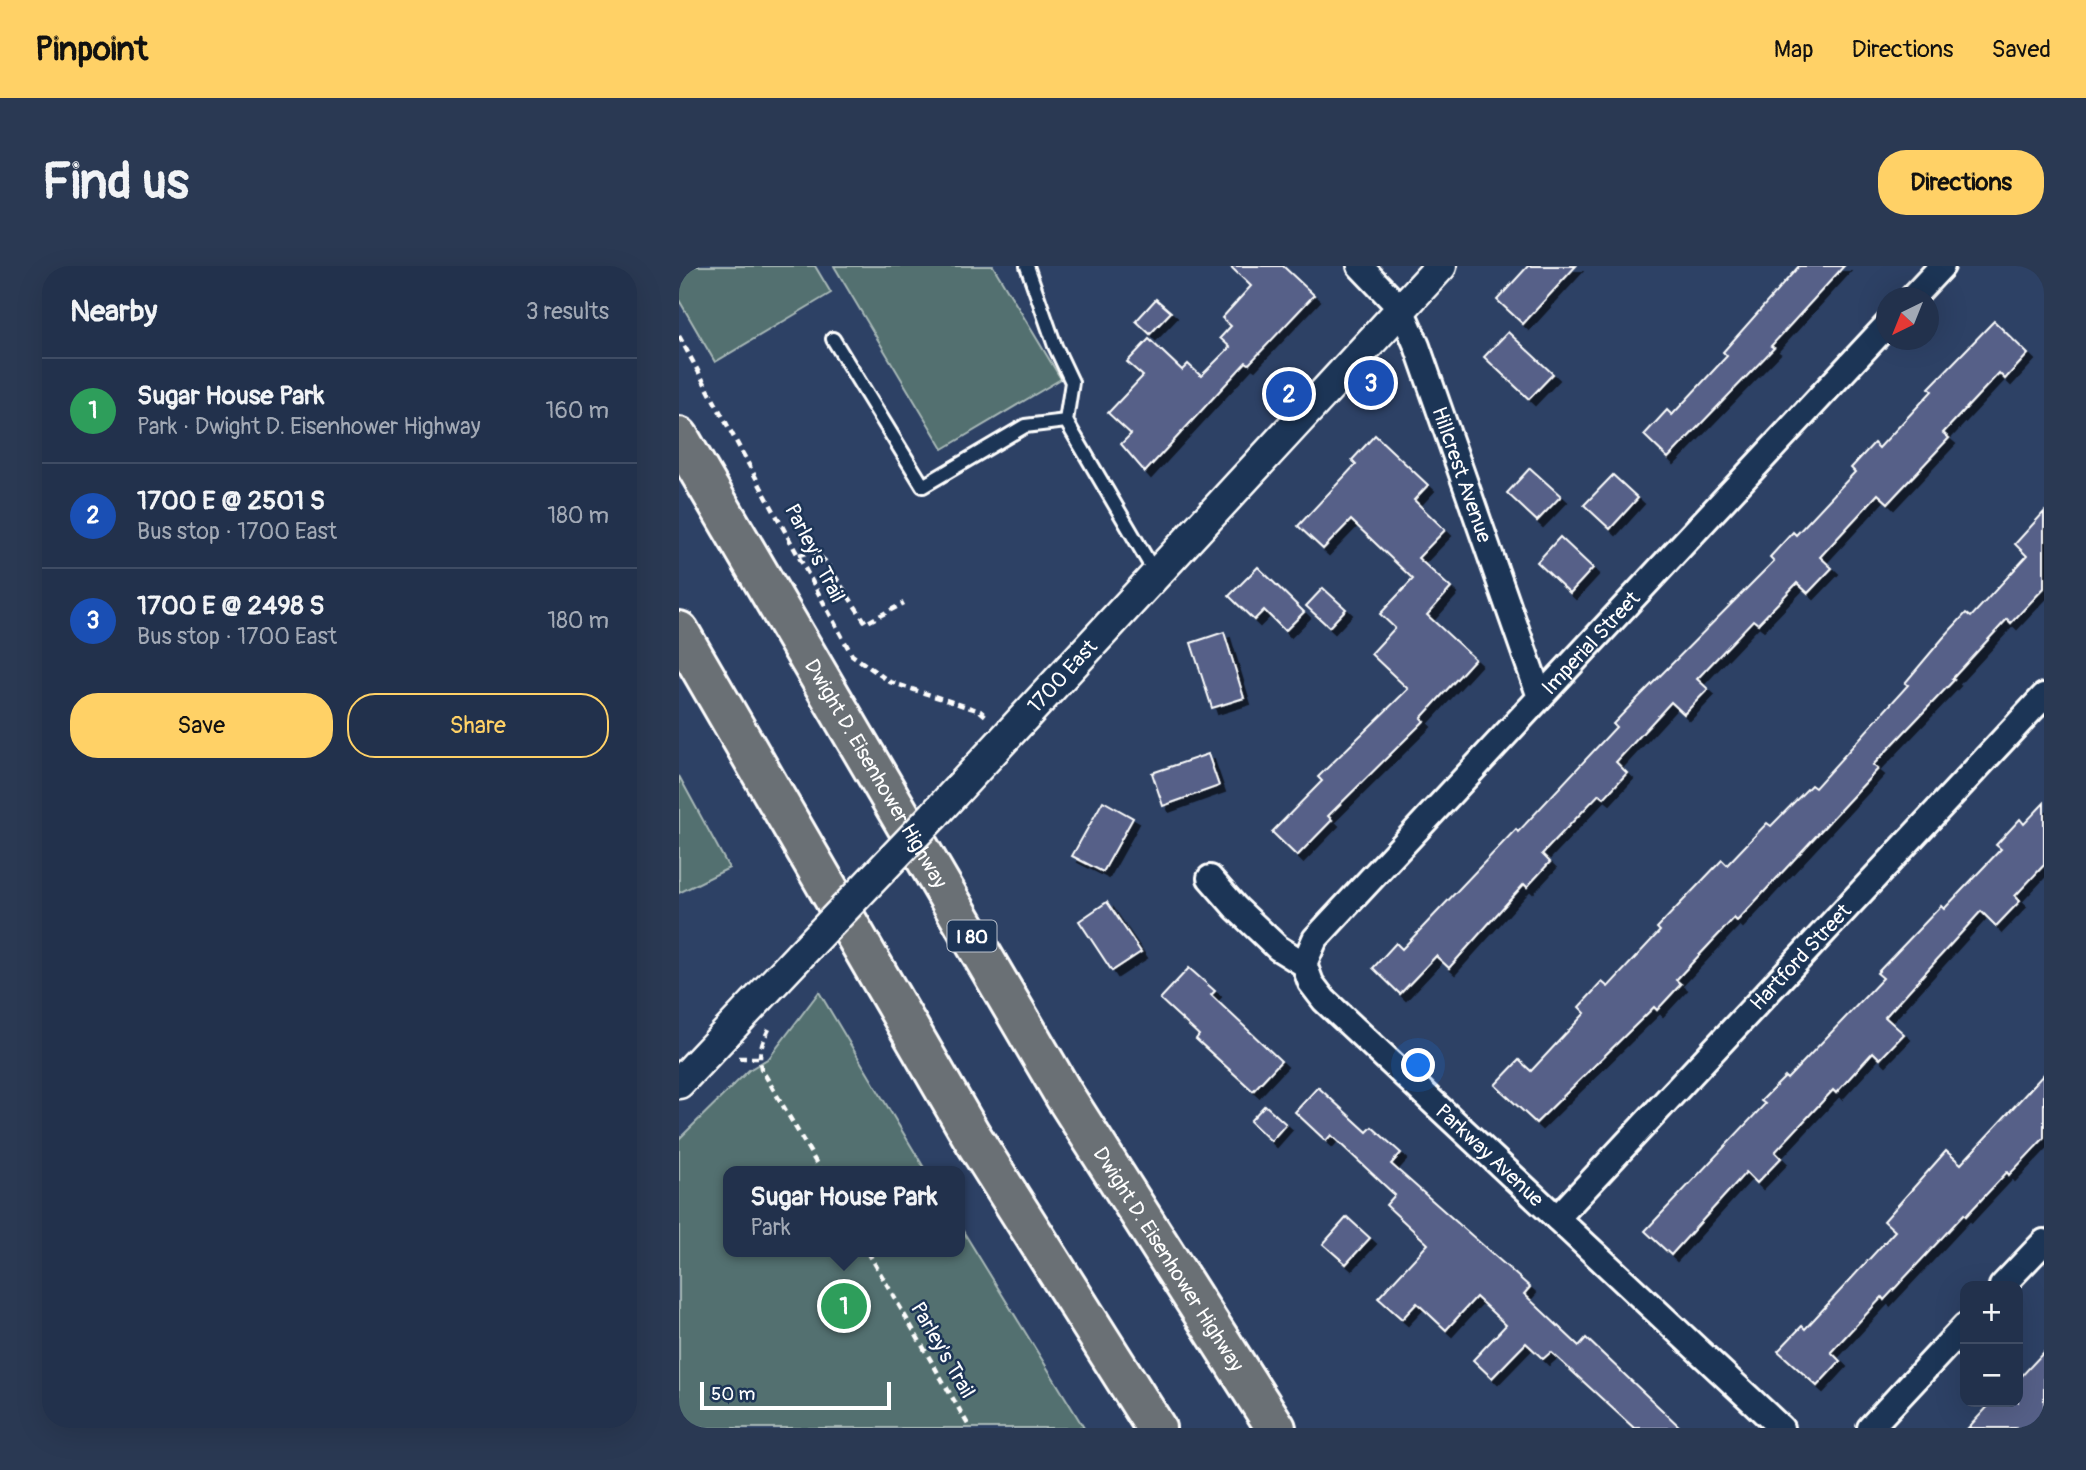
<!DOCTYPE html>
<html lang="en">
<head>
<meta charset="utf-8">
<style>
	:root { --surface:#22314c; --page:#2a3953; --text:#f1f3f6; --muted:#a2a9b5; --line:#3f4c64; --accent:#ffd166 }
	body { margin:0; font-family:Pangolin,sans-serif; background:var(--page); color:var(--text) }
	.controls { position:absolute; right:21px; bottom:21px; display:grid; overflow:hidden; border-radius:14px; box-shadow:0 7px 28px #0002 }
	.controls button { width:63px; height:63px; display:grid; place-items:center; padding:0; border:0; border-bottom:2px solid var(--line); background:var(--surface); color:var(--text); font:35px sans-serif }
	.compass { position:absolute; left:1197px; top:21px; width:63px; height:63px; border-radius:50%; background:var(--surface); box-shadow:0 7px 28px #0002; rotate:223deg }
	.scale { position:absolute; left:21px; bottom:18px; width:191px; box-sizing:border-box; padding-left:7px; border:4px solid #fff; border-top:0; font-size:19px; line-height:24px; white-space:nowrap; color:#fff; -webkit-text-stroke:5px #1d3557; paint-order:stroke }
	.you { position:absolute; left:740px; top:800px; width:24px; height:24px; margin:-18px; border:5px solid #fff; border-radius:50%; background:#1a73e8; box-shadow:0 0 0 10px #1a73e833 }
	.badge { display:grid; place-items:center; width:46px; height:46px; border-radius:50%; background:var(--accent); color:#fff; font-size:23px; font-weight:700 }
	.pin { position:absolute; translate:-50% -50%; border:4px solid #fff; box-shadow:0 2px 7px #0006 }
	.popup { position:absolute; left:44px; top:900px; width:242px; height:91px; box-sizing:border-box; display:grid; place-content:center; border-radius:14px; background:var(--surface); filter:drop-shadow(0 2px 5px #0005); font-size:23px; white-space:nowrap; color:var(--muted) }
	.popup b { font-size:26px; color:var(--text) }
	.popup::after { content:''; position:absolute; left:50%; top:100%; margin-left:-14px; border:14px solid transparent; border-top-color:var(--surface) }
	.list { margin:0; padding:0; list-style:none }
	h2 { display:flex; justify-content:space-between; align-items:center; height:91px; margin:0; padding:0 28px; font-size:30px }
	h2 small { font-size:23px; font-weight:400; color:var(--muted) }
	.list li { display:grid; grid-template-columns:46px 1fr auto; gap:21px; align-items:center; box-sizing:border-box; height:105px; padding:0 28px; border-top:2px solid var(--line) }
	.list b { display:block; font-size:26px; white-space:nowrap }
	.list p { margin:0; font-size:23px; white-space:nowrap; color:var(--muted) }
	.list em { font-size:23px; font-style:normal; color:var(--muted) }
	.actions { display:flex; gap:14px; padding:21px 28px }
	.actions a { flex:1; padding:16px 0; border:2px solid var(--accent); border-radius:28px; text-align:center; font-size:24px; color:var(--accent) }
	.actions .main { background:var(--accent); color:#111 }
	.map { position:relative; flex:none; width:1365px; height:1162px; overflow:hidden; border-radius:28px }
	header { display:flex; align-items:center; gap:42px; box-sizing:border-box; height:98px; padding:0 35px; background:var(--accent); color:#111 }
	header strong { font-size:33px }
	nav { display:flex; gap:38px; margin-inline-start:auto; font-size:24px }
	.intro { display:flex; align-items:center; justify-content:space-between; box-sizing:border-box; height:168px; padding:0 42px }
	h1 { margin:0; font-size:49px }
	.button { padding:18px 32px; border-radius:28px; background:var(--accent); color:#111; font-size:24px; font-weight:700 }
	main { display:flex; gap:42px; padding:0 42px }
	aside { flex:1; background:var(--surface); border-radius:28px; box-shadow:0 7px 28px #0002 }
	.map>svg:first-child { display:block }
</style>
</head>
<body>
<header>
<strong>Pinpoint</strong>
<nav><a>Map</a><a>Directions</a><a>Saved</a></nav>
</header>
<div class="intro"><h1>Find us</h1><a class="button">Directions</a></div>
<main>
<aside>
<h2>Nearby<small>3 results</small></h2>
<ul class="list">
<li><span class="badge" style="background:#2e9e5b">1</span><div><b>Sugar House Park</b><p>Park · Dwight D. Eisenhower Highway</p></div><em>160 m</em></li>
<li><span class="badge" style="background:#1a4fb4">2</span><div><b>1700 E @ 2501 S</b><p>Bus stop · 1700 East</p></div><em>180 m</em></li>
<li><span class="badge" style="background:#1a4fb4">3</span><div><b>1700 E @ 2498 S</b><p>Bus stop · 1700 East</p></div><em>180 m</em></li>
</ul>
<div class="actions"><a class="main">Save</a><a>Share</a></div>
</aside>
<div class="map">
<svg width="1365" height="1162" viewBox="0 0 1365 1162">
	<defs>
		<filter id="shadow"><feDropShadow dx="6" dy="6" stdDeviation="0" flood-color="#0009"/></filter>
	</defs>
	<rect width="100%" height="100%" fill="#2d4165"/>
	<filter id="ink" filterUnits="userSpaceOnUse"><feTurbulence type="fractalNoise" baseFrequency=".0143" numOctaves="2"/><feDisplacementMap in="SourceGraphic" scale="14" xChannelSelector="R" yChannelSelector="G"/><feConvolveMatrix kernelMatrix="1 2 1 2 8 2 1 2 1" color-interpolation-filters="sRGB"/></filter>
	<g filter="url(#ink)">
		<!-- green -->
		<g fill="#52706f" stroke="#a8b8b7" stroke-width="2">
			<path d="M0 0H136L152 27 36 96 0 34Z"/>
			<path d="M155 0H314L382 113 264 183Z"/>
			<path d="M0 510 50 602 0 627Z"/>
			<path d="M140 726 247 905H50V986H280L281 960 405 1162H0V873L70 804 90 792Z"/>
		</g>
		<!-- building -->
		<g fill="#566188" stroke="#fff" stroke-width="2" filter="url(#shadow)">
			<path d="M551 0H604L635 29 570 98 567 96 466 206 442 178 452 168 429 147 464 110 448 96 470 73 503 104 509 98 522 110 551 81 541 72 552 60 543 52 572 20Z"/>
			<path d="M849 0H897L844 58 818 34Z"/>
			<path d="M1120 0H1165L1092 80 1095 82 989 192 965 169 988 144 993 149 1048 90 1044 86Z"/>
			<path d="M477 33 492 46 471 68 457 55Z"/>
			<path d="M1315 55 1349 88 1326 113 1320 107 1264 167 1270 172 1209 237 1199 228 1141 291 1153 302 1129 327 1118 317 1079 358 1074 354 1018 413 1029 423 1005 448 992 436 937 496 948 507 925 532 920 528 863 588 871 596 848 621 845 618 770 702 757 690 721 728 694 702 717 677 723 683 837 563 839 566 937 461 934 458 958 433 1095 295 1091 291 1114 266 1117 269 1176 206 1172 202 1195 177 1200 182 1253 125 1250 122Z"/>
			<path d="M829 66 874 108 850 133 805 91Z"/>
			<path d="M696 169 749 219 735 234 766 264 739 292 772 322 748 349 796 393 742 452 745 455 649 550 653 554 618 590 593 566 643 515 639 511 729 423 692 388 716 362 701 348 734 313 672 254 644 283 619 260 677 198 673 194Z"/>
			<path d="M851 202 882 230 858 255 828 227Z"/>
			<path d="M934 209 959 232 931 263 905 239Z"/>
			<path d="M1365 246V322L1332 357 1328 353 1273 413 1275 414 1194 499 1199 503 1058 655 1055 652 997 714 1002 718 978 744 975 741 857 857 816 819 840 794 852 805 906 747 900 741 923 716 929 721 981 665 978 662 1043 594 1048 599 1088 557 1092 560 1132 519 1136 522 1229 419 1226 417 1264 372 1287 347 1292 351 1348 290 1336 278Z"/>
			<path d="M881 271 914 302 891 327 858 296Z"/>
			<path d="M579 301 625 346 606 365 585 344 575 354 550 330Z"/>
			<path d="M644 322 667 343 650 361 627 340Z"/>
			<path d="M545 366 565 432 533 442 512 377Z"/>
			<path d="M529 488 540 520 484 540 473 507Z"/>
			<path d="M424 535 454 552 424 606 393 590Z"/>
			<path d="M1365 537V599L1336 630 1341 635 1317 660 1302 645 1206 751 1225 768 1201 793 1194 786 1157 827 1154 824 1096 886 1102 892 1078 917 1067 906 992 989 966 965 1086 838 1082 835 1106 811 1108 813 1204 712 1198 707 1262 640 1265 643 1322 583 1317 579 1341 553 1345 558Z"/>
			<path d="M428 636 462 686 433 705 400 655Z"/>
			<path d="M510 702 536 725 532 729 602 795 574 825 517 773 520 769 481 733Z"/>
			<path d="M1365 808V872L1330 909 1328 906 1287 950 1285 948 1205 1034 1203 1031 1152 1086 1161 1095 1138 1120 1099 1085 1123 1060 1126 1063 1216 965 1205 955 1267 885 1282 898Z"/>
			<path d="M639 821 688 866 693 861 722 887 712 898 851 1021 845 1028 900 1080 907 1072 1002 1162H955L872 1086 864 1093 847 1077 813 1112 794 1094 827 1059 797 1031 767 1064 738 1037 723 1053 699 1032 749 978 707 939 716 929 652 869 647 875 616 846Z"/>
			<path d="M586 839 607 858 592 875 571 855Z"/>
			<path d="M668 951 691 972 667 998 644 978Z"/>
			<path d="M1365 1086V1162H1289L1313 1136H1339V1114Z"/>
		</g>
		<g fill="none" stroke-linecap="round" stroke-linejoin="round">
			<!-- service casing -->
			<g stroke="#fff" stroke-width="18">
				<g id="service">
					<path d="M348 0 376 80 393 116 387 155"/>
					<path d="M154 73 244 220 346 160 387 155 476 307"/>
				</g>
			</g>
			<!-- minor casing -->
			<g stroke="#fff" stroke-width="30">
				<g id="minor">
					<path id="s1" d="M681 0 722 43 738 80 861 431"/>
					<path d="M1233 32 1263 0"/>
					<path id="s2" d="M531 612 557 642 599 682 625 698 632 717 645 734 1102 1162"/>
					<path id="s3" d="M625 698 636 673 1208 59"/>
					<path id="s4" d="M878 952 1365 430"/>
					<path d="M1323 1020 1365 976"/>
					<path d="M1191 1162 1286 1060"/>
				</g>
			</g>
			<!-- tertiary casing -->
			<g stroke="#fff" stroke-width="35">
				<g id="tertiary">
					<path id="s5" d="M255 549 762 0"/>
					<path d="M0 817 121 689"/>
				</g>
			</g>
			<!-- motorway casing -->
			<g stroke="#fff" stroke-width="44">
				<g id="motorway">
					<path id="s6" d="M0 171 385 829 597 1162"/>
					<path d="M0 365 292 869 477 1162"/>
				</g>
			</g>
			<!-- path -->
			<g stroke="#fff" stroke-width="4.5" stroke-dasharray="7 5" stroke-linecap="butt">
				<path d="M0 70 173 389 211 416 301 445 308 451"/>
				<path d="M120 289 134 285 146 295 187 357 225 337"/>
				<path d="M90 763C83 777 79 787 82 802L142 905"/>
				<path d="M60 792H80"/>
				<path d="M189 986 291 1162"/>
			</g>
			<!-- service -->
			<use href="#service" stroke="#1d3557" stroke-width="12"/>
			<!-- minor -->
			<use href="#minor" stroke="#1d3557" stroke-width="24"/>
			<!-- tertiary -->
			<use href="#tertiary" stroke="#1d3557" stroke-width="30"/>
			<!-- motorway -->
			<use href="#motorway" stroke="#6b6f75" stroke-width="38"/>
			<!-- tertiary-bridge casing -->
			<g stroke="#fff" stroke-width="35" stroke-linecap="butt">
				<path id="tertiary-bridge" d="M121 689 255 549"/>
			</g>
			<!-- tertiary-bridge -->
			<use href="#tertiary-bridge" stroke="#1d3557" stroke-width="30"/>
		</g>
	</g>
	<g text-anchor="middle" stroke-width="5" stroke-linejoin="round" paint-order="stroke">
		<!-- shield labels -->
		<rect fill="#1d3557" stroke="#bbc2cd" stroke-width="2" x="268.5" y="654.5" width="49" height="31" rx="5"/>
		<g font-size="19" font-weight="bold" fill="#fff">
			<text x="293" y="677">I 80</text>
		</g>
		<!-- street labels -->
		<g font-size="21" fill="#fff" stroke="#1d3557">
			<text dy="7" stroke="none"><textPath href="#s1" startOffset="236">Hillcrest Avenue</textPath></text>
			<text transform="translate(136 287) rotate(63)" y="7">Parley's Trail</text>
			<text dy="7" stroke="none"><textPath href="#s3" startOffset="432">Imperial Street</textPath></text>
			<text dy="7" stroke="none"><textPath href="#s5" startOffset="189">1700 East</textPath></text>
			<text dy="7" stroke="none"><textPath href="#s6" startOffset="390">Dwight D. Eisenhower Highway</textPath></text>
			<text dy="7" stroke="none"><textPath href="#s4" startOffset="357">Hartford Street</textPath></text>
			<text dy="7" stroke="none"><textPath href="#s2" startOffset="397">Parkway Avenue</textPath></text>
			<text dy="7" stroke="none"><textPath href="#s6" startOffset="957">Dwight D. Eisenhower Highway</textPath></text>
			<text transform="translate(264 1084) rotate(60)" y="7">Parley's Trail</text>
		</g>
	</g>
</svg>
<div class="controls">
<button>+</button>
<button>−</button>
</div>
<svg class="compass" viewBox="-18 -18 36 36"><path d="M0-13l5 13h-10z" fill="#e53935"/><path d="M0 13l5-13h-10z" fill="#a2a9b5"/></svg>
<div class="scale">50 m</div>
<div class="you"></div>
<div class="pin badge" style="left:165px;top:1040px;background:#2e9e5b">1</div>
<div class="popup"><b>Sugar House Park</b>Park</div>
<div class="pin badge" style="left:610px;top:128px;background:#1a4fb4">2</div>
<div class="pin badge" style="left:692px;top:117px;background:#1a4fb4">3</div>
</div>
</main>
</body>
</html>
